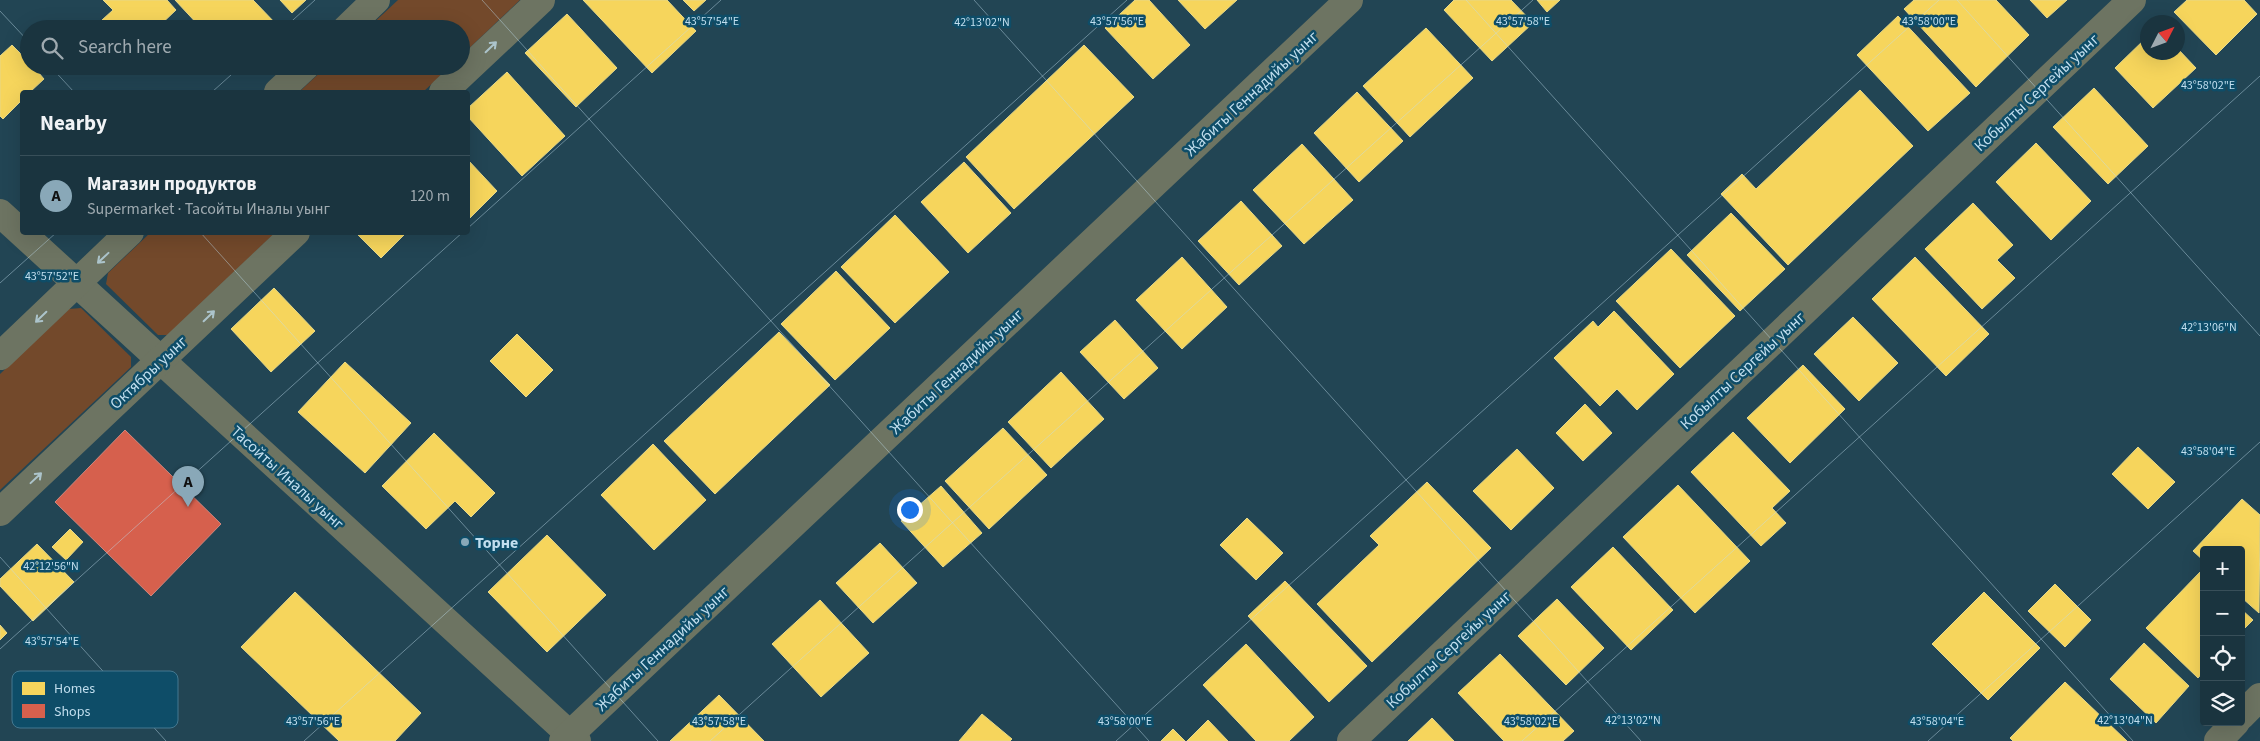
<!DOCTYPE html>
<html lang="en">
<head>
<meta charset="utf-8">
<style>
	:root { --surface:#1a343f; --page:#273f4a; --text:#f1f3f6; --muted:#9faab0; --line:#384f59; --accent:#89a8b8 }
	body { margin:0; font-family:"Source Sans 3",sans-serif; background:var(--page); color:var(--text) }
	.controls { position:absolute; right:15px; bottom:15px; display:grid; overflow:hidden; border-radius:5px; box-shadow:0 5px 20px #0002 }
	.controls button { width:45px; height:45px; display:grid; place-items:center; padding:0; border:0; border-bottom:1px solid var(--line); background:var(--surface); color:var(--text); font:25px sans-serif }
	.compass { position:absolute; left:2140px; top:15px; width:45px; height:45px; border-radius:50%; background:var(--surface); box-shadow:0 5px 20px #0002; rotate:48deg }
	.you { position:absolute; left:909px; top:509px; width:18px; height:18px; margin:-12px; border:4px solid #fff; border-radius:50%; background:#1a73e8; box-shadow:0 0 0 8px #1a73e833 }
	.badge { display:grid; place-items:center; width:32px; height:32px; border-radius:50%; background:var(--accent); color:#111; font-size:16px; font-weight:700 }
	.pin { position:absolute; translate:-50% -41px; filter:drop-shadow(0 1px 2px #0008) }
	.pin::after { content:''; position:absolute; top:26px; width:18px; height:15px; background:inherit; clip-path:polygon(0 0,100% 0,50% 100%) }
	.list { margin:0; padding:0; list-style:none }
	h2 { display:flex; justify-content:space-between; align-items:center; height:65px; margin:0; padding:0 20px; font-size:21px }
	h2 small { font-size:16px; font-weight:400; color:var(--muted) }
	.list li { display:grid; grid-template-columns:32px 1fr auto; gap:15px; align-items:center; box-sizing:border-box; height:80px; padding:0 20px; border-top:1px solid var(--line) }
	.list b { display:block; font-size:19px; white-space:nowrap }
	.list p { margin:0; font-size:16px; white-space:nowrap; color:var(--muted) }
	.list em { font-size:16px; font-style:normal; color:var(--muted) }
	.icon { flex:none; width:28px; height:28px; fill:none; stroke:currentColor; stroke-width:2; stroke-linecap:round; stroke-linejoin:round }
	.map { position:relative; flex:none; width:2260px; height:741px; overflow:hidden }
	.search { position:absolute; background:var(--surface); box-shadow:0 5px 20px #0002; left:20px; top:20px; width:450px; height:55px; display:flex; align-items:center; gap:12px; box-sizing:border-box; padding:0 18px; border-radius:28px; color:var(--muted); font-size:19px }
	.panel { position:absolute; background:var(--surface); box-shadow:0 5px 20px #0002; left:20px; top:90px; width:450px; height:145px; border-radius:5px }
	.map>svg:first-child { display:block }
</style>
</head>
<body>
<div class="map">
<svg width="2260" height="741" viewBox="0 0 2260 741">
	<rect width="100%" height="100%" fill="#224554"/>
	<!-- green -->
	<g fill="#73492b">
		<path d="M398 0H520L461 56V29H367Z"/>
		<path d="M327 66H451L423 92H299Z"/>
		<path d="M150 233H275L168 335H158L106 284 108 273Z"/>
		<path d="M81 308 131 357V367L0 490V374L69 309Z"/>
	</g>
	<!-- homes -->
	<g fill="#f6d55c" stroke="#e6d888">
		<path d="M103 0H167L176 10 156 29H109L102 20 113 10Z"/>
		<path d="M175 0H253L278 26 275 29H202Z"/>
		<path d="M280 0H306L292 13Z"/>
		<path d="M583 0H667L696 31 652 73Z"/>
		<path d="M683 0H706L694 11Z"/>
		<path d="M1135 0H1149L1190 45 1153 79 1105 28Z"/>
		<path d="M1178 0H1237L1205 29Z"/>
		<path d="M1454 0H1511L1533 23 1492 61 1444 10Z"/>
		<path d="M1537 0H1560L1547 12Z"/>
		<path d="M1914 0H1996L2029 35 1976 87 1904 9Z"/>
		<path d="M2030 0H2067L2047 18Z"/>
		<path d="M2187 0H2244L2257 14 2216 55 2174 12Z"/>
		<path d="M567 14 617 68 576 107 525 53Z"/>
		<path d="M1898 16 1970 93 1928 131 1857 55Z"/>
		<path d="M1426 28 1473 78 1410 137 1363 86Z"/>
		<path d="M2148 36V52H2178V49L2196 68 2153 108 2115 68Z"/>
		<path d="M12 45 29 62V66H33L44 79 30 92H22V100L3 119 0 116V56Z"/>
		<path d="M1084 45 1134 97 1014 209 966 157Z"/>
		<path d="M507 72 565 136 522 176 468 117V108Z"/>
		<path d="M2094 88 2148 146 2108 184 2053 127Z"/>
		<path d="M1860 90 1913 146 1788 265 1721 194 1742 174 1756 189Z"/>
		<path d="M1357 92 1403 141 1359 182 1314 133Z"/>
		<path d="M2036 143 2091 201 2051 240 1996 182Z"/>
		<path d="M1302 144 1353 200 1304 244 1253 190Z"/>
		<path d="M468 160 497 191 468 220Z"/>
		<path d="M964 162 1011 213 968 253 921 202Z"/>
		<path d="M1241 201 1282 246 1239 285 1198 241Z"/>
		<path d="M1973 203 2013 245 1997 260 2015 278 1982 309 1925 249Z"/>
		<path d="M1731 213 1785 269 1740 311 1687 255Z"/>
		<path d="M895 215 949 272 895 323 841 267Z"/>
		<path d="M355 232H407L381 258Z"/>
		<path d="M1671 249 1735 316 1680 368 1616 301Z"/>
		<path d="M1182 257 1227 307 1182 349 1136 300Z"/>
		<path d="M1915 257 1989 334 1946 376 1872 299Z"/>
		<path d="M836 271 890 328 835 380 781 324Z"/>
		<path d="M274 288 315 331 271 372 231 329Z"/>
		<path d="M1614 311 1674 374 1637 410 1617 389 1600 406 1554 358 1593 321 1598 327Z"/>
		<path d="M1853 317 1898 363 1859 401 1814 354Z"/>
		<path d="M1115 320 1158 368 1124 399 1080 352Z"/>
		<path d="M779 332 830 385 715 494 664 441Z"/>
		<path d="M517 334 553 370 526 397 490 361Z"/>
		<path d="M345 362 411 423 365 473 298 412Z"/>
		<path d="M1803 365 1845 409 1790 463 1747 418Z"/>
		<path d="M1061 372 1104 419 1051 468 1008 422Z"/>
		<path d="M1585 404 1612 433 1583 461 1556 433Z"/>
		<path d="M1003 428 1047 475 989 529 945 481Z"/>
		<path d="M1733 432 1790 491 1772 508 1786 523 1761 546 1691 472Z"/>
		<path d="M434 433 495 493 471 517 455 501 426 529 382 486Z"/>
		<path d="M653 444 706 500 654 550 601 495Z"/>
		<path d="M2138 447 2175 482 2148 509 2112 474Z"/>
		<path d="M1517 449 1554 488 1511 530 1473 491Z"/>
		<path d="M1427 482 1491 548 1372 662 1317 604 1379 545 1370 536Z"/>
		<path d="M1678 485 1750 561 1695 613 1623 537Z"/>
		<path d="M941 486 982 533 943 567 901 521Z"/>
		<path d="M2242 499 2260 515 2259 613 2241 597V550H2204V561L2193 551Z"/>
		<path d="M1247 518 1283 553 1256 580 1220 545Z"/>
		<path d="M70 529 83 542 66 560 52 547Z"/>
		<path d="M547 535 606 595 547 652 488 592Z"/>
		<path d="M880 543 917 583 873 623 836 583Z"/>
		<path d="M37 544 74 582 33 621 0 586V579Z"/>
		<path d="M1613 547 1673 610 1631 650 1571 587Z"/>
		<path d="M2201 571 2204 573V671L2198 678 2146 628Z"/>
		<path d="M1285 581 1367 666 1329 702 1248 616Z"/>
		<path d="M2055 584 2091 620 2065 647 2028 611Z"/>
		<path d="M295 592 421 713 395 741H339L241 647Z"/>
		<path d="M1984 592 2040 648 1988 700 1932 644Z"/>
		<path d="M1557 599 1604 648 1566 685 1518 636Z"/>
		<path d="M820 600 869 653 821 697 772 644Z"/>
		<path d="M2241 609 2253 620 2241 632Z"/>
		<path d="M0 625 7 633 0 640Z"/>
		<path d="M2144 643 2189 686 2156 723 2110 679Z"/>
		<path d="M1246 644 1314 717 1289 741H1256L1203 685Z"/>
		<path d="M1500 654 1574 731 1563 741H1504L1458 693Z"/>
		<path d="M2065 682 2127 741H2013L2010 738Z"/>
		<path d="M719 695 764 741H670Z"/>
		<path d="M982 714 1012 739 1010 741H959Z"/>
		<path d="M1432 718 1454 741H1408Z"/>
		<path d="M1208 720 1228 741H1187Z"/>
		<path d="M1173 729 1185 741H1161Z"/>
	</g>
	<!-- shops -->
	<path fill="#d6604d" stroke="#d0867d" d="M125 430 221 524 151 596 55 502Z"/>
	<g fill="none" stroke-linecap="round" stroke-linejoin="round">
		<!-- minor -->
		<g stroke="#6d7462" stroke-width="28">
			<path d="M0 213 577 741"/>
			<path d="M563 741 1349 0"/>
			<path d="M1351 741 2132 0"/>
		</g>
		<!-- tertiary -->
		<g stroke="#6d7462" stroke-width="28">
			<path d="M346 29 376 0"/>
			<path d="M278 92 306 66"/>
			<path d="M443 92 541 0"/>
			<path d="M0 356 130 232"/>
			<path d="M0 512 296 232"/>
			<path d="M2241 716 2260 697"/>
			<path d="M2218 741 2236 722"/>
		</g>
	</g>
	<!-- one-way arrows -->
	<defs><path id="oneway-shaft" d="M-6 0H5M1.5-3L5.5 0L1.5 3" fill="none" stroke-width="1.6" stroke-linecap="round" stroke-linejoin="round" transform="scale(1.25)"/></defs>
	<g stroke="#acc4cb">
		<use href="#oneway-shaft" transform="translate(491 47) rotate(-44)"/>
		<use href="#oneway-shaft" transform="translate(103 258) rotate(137)"/>
		<use href="#oneway-shaft" transform="translate(209 316) rotate(-44)"/>
		<use href="#oneway-shaft" transform="translate(41 317) rotate(136)"/>
		<use href="#oneway-shaft" transform="translate(36 478) rotate(-43)"/>
	</g>
	<!-- ticks -->
	<path fill="none" stroke="#c1deee" stroke-width="1" stroke-opacity="0.45" d="M482 0 1149 741M974 0 1641 741M1466 0 2133 741M1957 0 2260 336M0 11 29 42M283 29 315 0M50 66 74 92M212 92 241 66M468 228 721 0M200 232 658 741M0 283 57 232M0 557 166 741M0 649 463 232M304 741 1127 0M710 741 1533 0M1116 741 1939 0M1522 741 2260 76M1928 741 2260 442"/>
	<!-- markers -->
	<circle fill="#89a8b8" stroke="#0e4d68" stroke-width="2" cx="465" cy="542" r="5"/>
	<g text-anchor="middle" stroke-width="5" stroke-linejoin="round" paint-order="stroke">
		<!-- street labels -->
		<g font-size="16" fill="#c1deee" stroke="#0e4d68">
			<text transform="translate(2036 92) rotate(-43)" y="6">Кобылты Сергейы уынг</text>
			<text transform="translate(1251 93) rotate(-43)" y="6">Жабиты Геннадийы уынг</text>
			<text transform="translate(1742 370) rotate(-43)" y="6">Кобылты Сергейы уынг</text>
			<text transform="translate(956 371) rotate(-43)" y="6">Жабиты Геннадийы уынг</text>
			<text transform="translate(148 372) rotate(-43)" y="6">Октябры уынг</text>
			<text transform="translate(288 477) rotate(42)" y="6">Тасойты Иналы уынг</text>
			<text transform="translate(662 648) rotate(-43)" y="6">Жабиты Геннадийы уынг</text>
			<text transform="translate(1448 649) rotate(-43)" y="6">Кобылты Сергейы уынг</text>
		</g>
		<!-- poi labels -->
		<g font-size="16" font-weight="bold" fill="#c1deee" stroke="#0e4d68" text-anchor="start">
			<text x="475" y="548">Торне</text>
		</g>
	</g>
	<!-- legend -->
	<rect x="12" y="671" width="166" height="57" rx="8" fill="#0e4d68" stroke="#447890" stroke-width="1"/>
	<rect x="22" y="682" width="23" height="13" fill="#f6d55c"/>
	<rect x="22" y="704" width="23" height="14" fill="#d6604d"/>
	<g font-size="14" fill="#c1deee">
		<text x="54" y="693">Homes</text>
		<text x="54" y="716">Shops</text>
	</g>
	<g font-size="12" text-anchor="middle" fill="#c1deee" stroke="#0e4d68" stroke-width="5" stroke-linejoin="round" paint-order="stroke">
		<text x="1117" y="25">43°57'56"E</text>
		<text x="712" y="25">43°57'54"E</text>
		<text x="1523" y="25">43°57'58"E</text>
		<text x="1929" y="25">43°58'00"E</text>
		<text x="982" y="26">42°13'02"N</text>
		<text x="2208" y="89">43°58'02"E</text>
		<text x="52" y="280">43°57'52"E</text>
		<text x="2209" y="331">42°13'06"N</text>
		<text x="2208" y="455">43°58'04"E</text>
		<text x="51" y="570">42°12'56"N</text>
		<text x="52" y="645">43°57'54"E</text>
		<text x="1633" y="724">42°13'02"N</text>
		<text x="2125" y="724">42°13'04"N</text>
		<text x="313" y="725">43°57'56"E</text>
		<text x="719" y="725">43°57'58"E</text>
		<text x="1125" y="725">43°58'00"E</text>
		<text x="1531" y="725">43°58'02"E</text>
		<text x="1937" y="725">43°58'04"E</text>
	</g>
</svg>
<div class="controls">
<button>+</button>
<button>−</button>
<button><svg class="icon" aria-label="locate" viewBox="0 0 24 24"><circle cx="12" cy="12" r="6"/><path d="M12 2v4M12 18v4M2 12h4M18 12h4"/></svg></button>
<button><svg class="icon" aria-label="layers" viewBox="0 0 24 24"><path d="M12 4l9 5-9 5-9-5zM3 14l9 5 9-5"/></svg></button>
</div>
<svg class="compass" viewBox="-18 -18 36 36"><path d="M0-13l5 13h-10z" fill="#e53935"/><path d="M0 13l5-13h-10z" fill="#9faab0"/></svg>
<div class="you"></div>
<div class="pin badge" style="left:188px;top:507px">A</div>
<div class="search"><svg class="icon" aria-label="search" viewBox="0 0 24 24"><circle cx="10" cy="10" r="6"/><path d="M15 15l6 6"/></svg>Search here</div>
<section class="panel">
<h2>Nearby<small></small></h2>
<ul class="list">
<li><span class="badge">A</span><div><b>Магазин продуктов</b><p>Supermarket · Тасойты Иналы уынг</p></div><em>120 m</em></li>
</ul>
</section>
</div>
</body>
</html>
